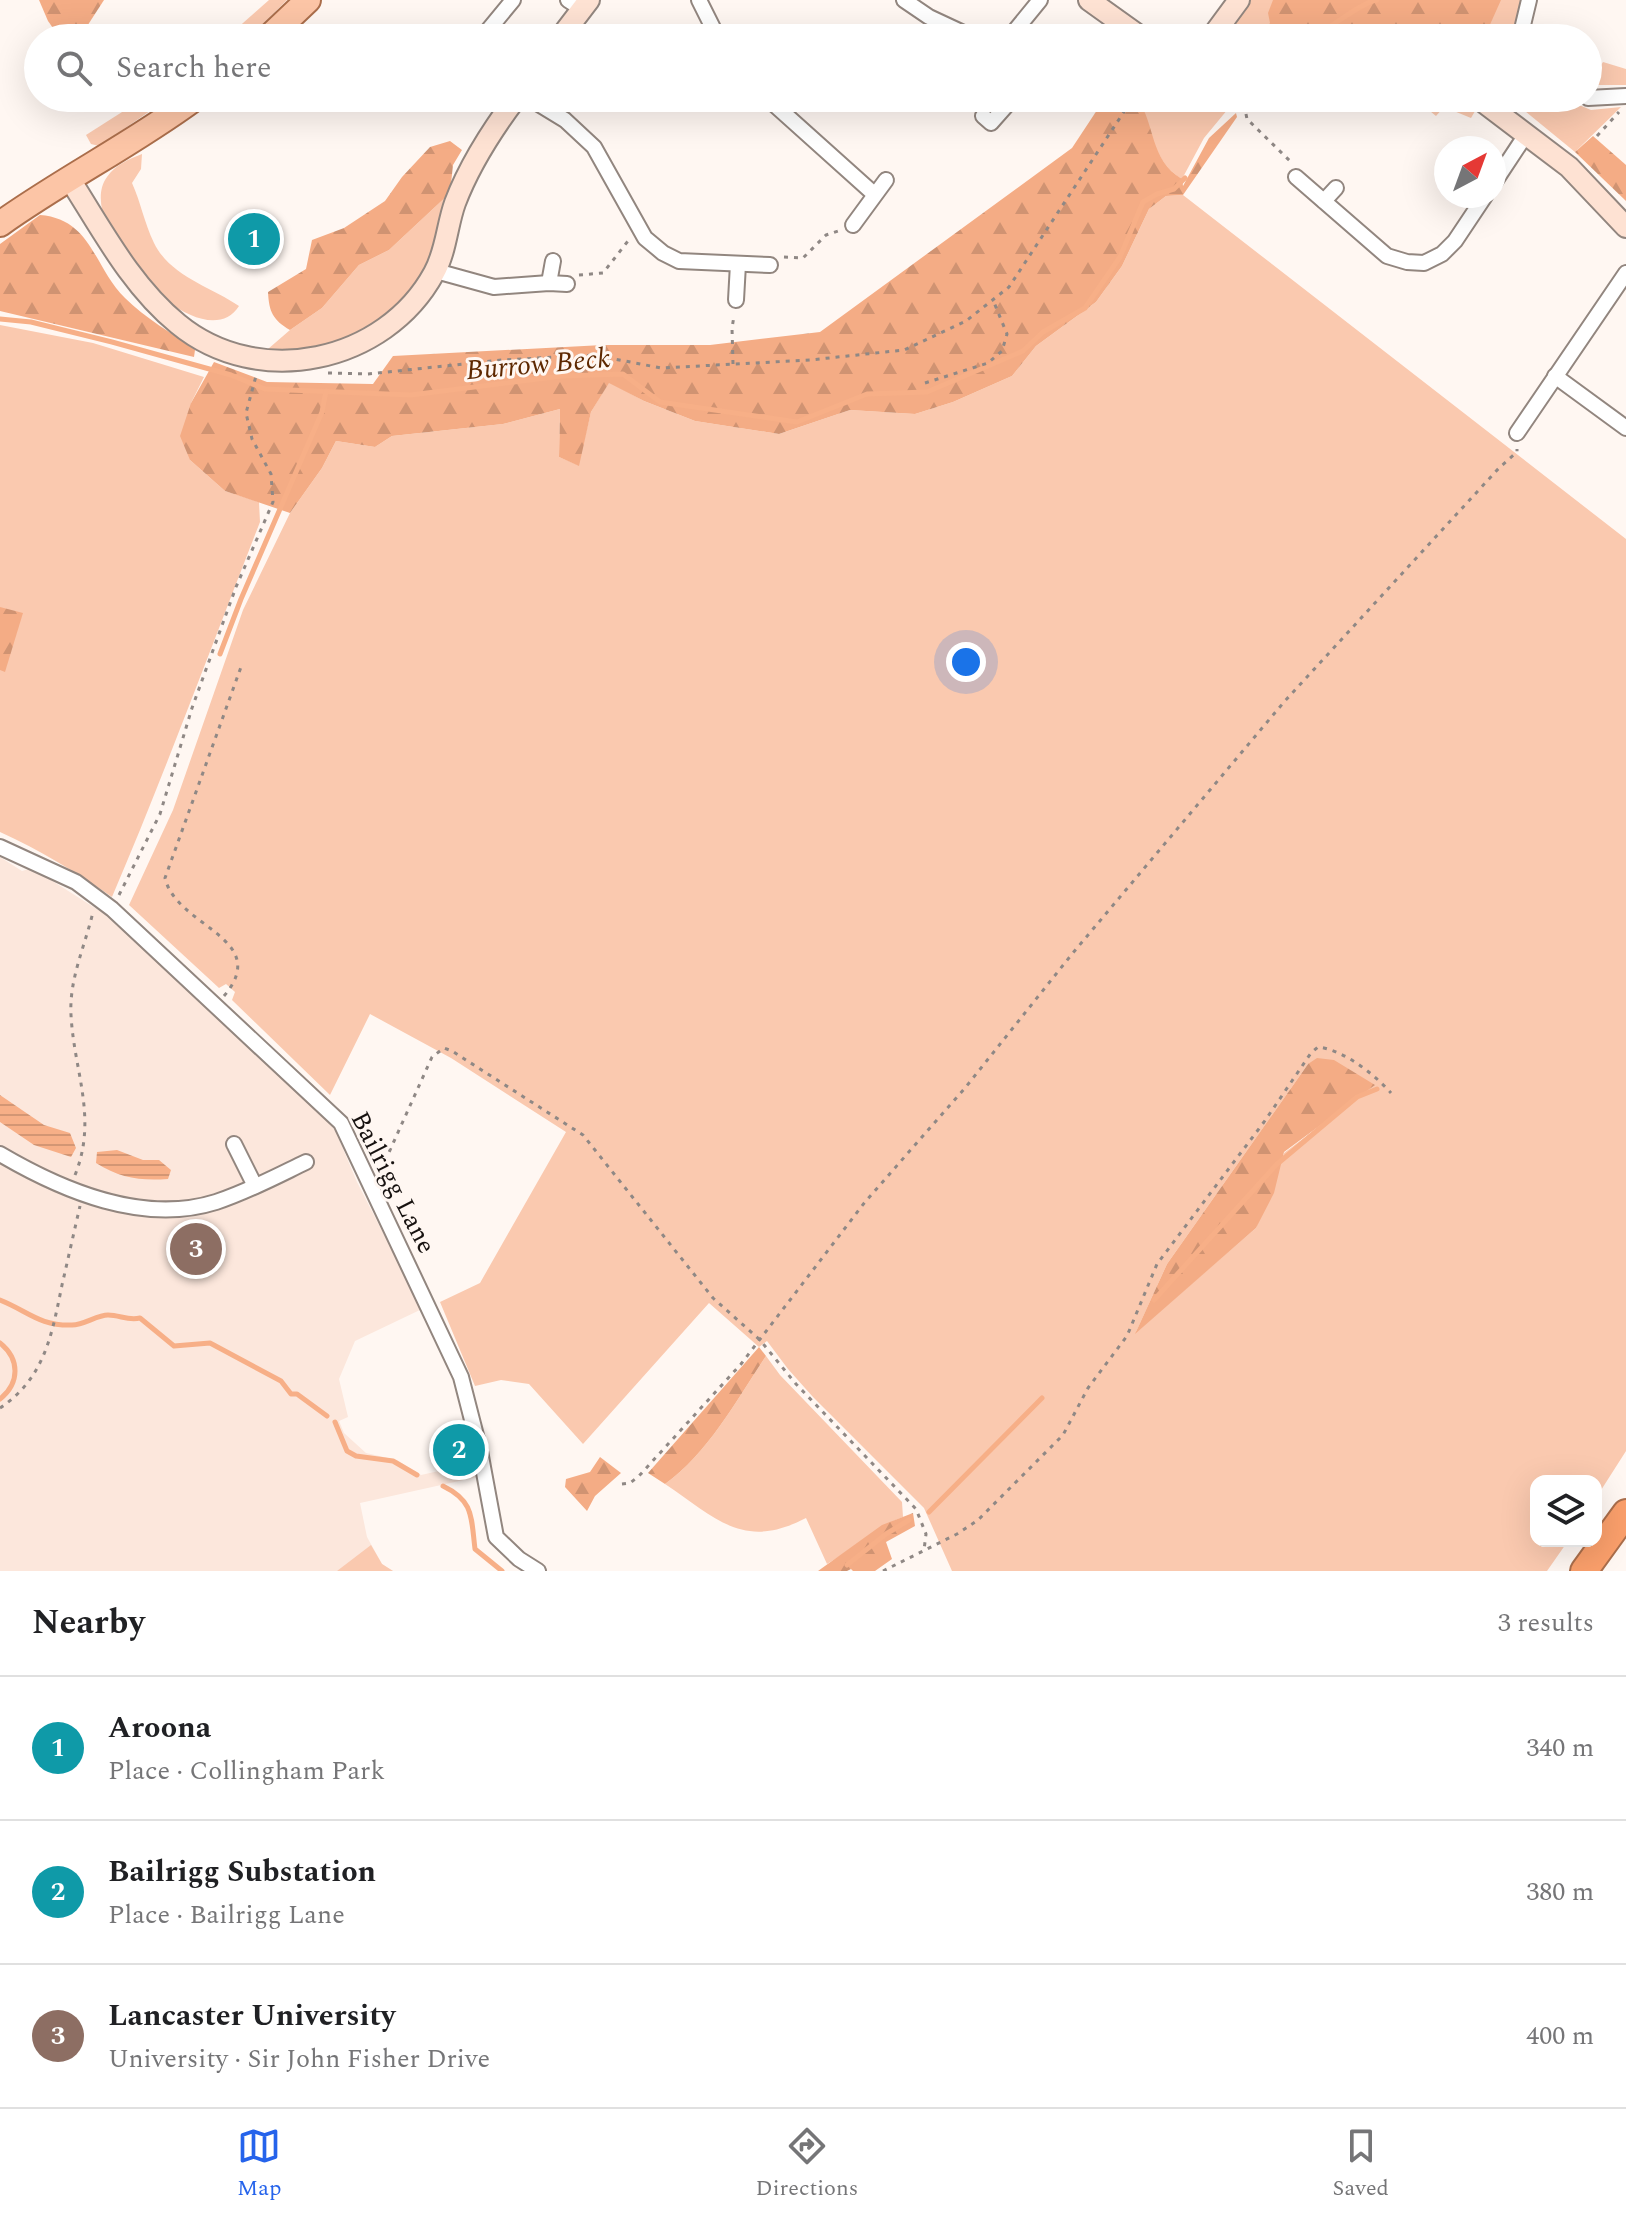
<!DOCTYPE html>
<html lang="en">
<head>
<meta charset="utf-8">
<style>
	:root { --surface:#fff; --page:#f6f6f6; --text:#202124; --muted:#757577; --line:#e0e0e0; --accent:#2563eb }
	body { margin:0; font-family:Spectral,serif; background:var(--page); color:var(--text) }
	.controls { position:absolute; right:24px; bottom:24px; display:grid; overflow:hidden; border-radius:16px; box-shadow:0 8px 32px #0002 }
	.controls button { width:72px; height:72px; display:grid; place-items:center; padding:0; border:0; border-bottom:2px solid var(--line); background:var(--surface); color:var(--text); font:40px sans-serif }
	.compass { position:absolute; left:1434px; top:136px; width:72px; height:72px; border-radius:50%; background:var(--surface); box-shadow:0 8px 32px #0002; rotate:41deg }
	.you { position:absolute; left:966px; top:662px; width:28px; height:28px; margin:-20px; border:6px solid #fff; border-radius:50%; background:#1a73e8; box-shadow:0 0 0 12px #1a73e833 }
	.badge { display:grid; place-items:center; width:52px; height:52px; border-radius:50%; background:var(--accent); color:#fff; font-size:26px; font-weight:700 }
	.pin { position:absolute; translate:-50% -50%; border:4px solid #fff; box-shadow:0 2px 8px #0006 }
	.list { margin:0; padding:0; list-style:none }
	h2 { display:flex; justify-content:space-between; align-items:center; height:104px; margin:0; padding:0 32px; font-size:34px }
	h2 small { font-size:26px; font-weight:400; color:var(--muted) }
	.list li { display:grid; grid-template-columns:52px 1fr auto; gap:24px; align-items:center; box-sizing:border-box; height:144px; padding:0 32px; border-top:2px solid var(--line) }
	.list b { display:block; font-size:30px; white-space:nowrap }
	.list p { margin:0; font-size:26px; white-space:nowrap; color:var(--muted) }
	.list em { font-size:26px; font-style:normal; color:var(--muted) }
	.icon { flex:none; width:44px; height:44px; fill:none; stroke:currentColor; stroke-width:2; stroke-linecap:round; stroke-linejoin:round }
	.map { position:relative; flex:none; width:1626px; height:1571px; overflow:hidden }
	.search { position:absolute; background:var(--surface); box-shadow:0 8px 32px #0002; left:24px; right:24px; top:24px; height:88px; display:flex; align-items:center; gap:20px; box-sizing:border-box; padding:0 28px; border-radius:44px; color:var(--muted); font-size:30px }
	.sheet { height:536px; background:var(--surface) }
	nav { display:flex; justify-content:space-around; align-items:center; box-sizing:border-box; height:112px; border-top:2px solid var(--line); background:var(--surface); font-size:22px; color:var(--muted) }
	nav a { display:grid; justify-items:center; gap:4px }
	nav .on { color:var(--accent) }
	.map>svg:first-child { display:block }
</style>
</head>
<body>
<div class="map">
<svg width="1626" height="1571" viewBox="0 0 1626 1571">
	<defs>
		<pattern id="forest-firs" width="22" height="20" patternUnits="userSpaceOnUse" patternTransform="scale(2)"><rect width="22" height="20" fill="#f4ac85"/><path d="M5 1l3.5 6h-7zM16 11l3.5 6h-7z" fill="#d09372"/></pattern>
		<pattern id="water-rules" width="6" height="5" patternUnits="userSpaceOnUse" patternTransform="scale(2)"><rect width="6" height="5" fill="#f7af87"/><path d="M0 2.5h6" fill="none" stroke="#d39674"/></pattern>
	</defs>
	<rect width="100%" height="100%" fill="#fff7f2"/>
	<!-- built -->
	<path fill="#fce7dc" d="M0 857 22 871 32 868 103 913 221 1019 324 1116 336 1132 357 1182 422 1309 355 1341 339 1379 348 1417 339 1421 344 1433 366 1453 397 1460 421 1475 474 1463 477 1477 360 1503 367 1537 382 1564 393 1571H0Z"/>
	<!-- green -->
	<g fill="#fac9af" fill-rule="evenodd">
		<path d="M269 0H287L248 38H226Z"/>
		<path d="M1249 0H1522L1517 17 1518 38H1221Z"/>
		<path d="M1603 62 1626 69V85H1588Z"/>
		<path d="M144 98H169L99 146 91 144 86 135Z"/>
		<path d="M1146 98H1201L1228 109 1204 138 1182 179C1156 164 1150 132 1142 105Z"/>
		<path d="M1414 98H1465L1478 106 1471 118 1444 107 1436 116Z"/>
		<path d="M1509 98H1562L1591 110 1621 107 1575 152Z"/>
		<path d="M142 154 141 169 132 183C141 203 144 222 154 243 170 276 211 287 239 306 201 365 71 225 107 177 115 165 129 159 142 154Z"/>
		<path d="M450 193C443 217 439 242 428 264 413 298 376 328 342 341 318 350 293 349 268 349L290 330 322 308 359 265 389 250Z"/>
		<path d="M1183 195 1626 539V1451L1596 1498V1481H1536V1541H1568L1547 1571H952L924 1508 813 1397 788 1369 767 1341 759 1347 709 1303 583 1444 529 1384 501 1380 475 1386 440 1302 480 1283 566 1132 451 1058 370 1014 330 1095 232 1000 235 992 226 984 219 988 129 905 173 810 243 610 290 513 322 468 336 441 375 447 392 436 503 424 560 409 559 457 578 465 591 412 609 382 644 401 695 421 779 434 850 410 915 414 953 402 1012 376 1036 346 1096 302 1122 266 1149 209 1166 196ZM1308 1064 1374 1085 1284 1153 1256 1228 1136 1332 1167 1264Z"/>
		<path d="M0 325 93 343 204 377 191 403 190 460 225 491 259 502 260 522C211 647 165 773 112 897 76 872 40 850 0 832Z"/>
		<path d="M766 1356 780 1375 902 1502 903 1517C875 1527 853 1549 827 1564L806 1518C743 1551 716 1518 665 1484 709 1452 736 1401 766 1356Z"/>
		<path d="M371 1545 382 1564 393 1571H337Z"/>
	</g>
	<!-- forest -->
	<g fill="url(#forest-firs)">
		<path d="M39 0H104L82 34 60 38 48 21Z"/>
		<path d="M1273 0H1501L1484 38H1260L1270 23 1268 13Z"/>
		<path d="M1105 98H1137C1156 125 1149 159 1182 179L1183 186 1209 138 1236 113 1237 117 1183 195 1166 196 1149 209 1122 266 1096 302 1036 346 1012 376 953 402 915 414 850 410 779 434 695 421 644 401 609 383 591 412 579 466 559 457 560 409 503 424 392 436 375 447 336 441 322 468 290 513 225 491 190 460 180 436 191 403 214 362 267 382 373 384 393 356 603 345H710L820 332 1072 148Z"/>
		<path d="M1593 136 1626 165V201L1575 152Z"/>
		<path d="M450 141 462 150 453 165 450 193 389 250 359 265 322 308 290 330C273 320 269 312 268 292L306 269 312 240 344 228 385 201 402 177 430 147Z"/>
		<path d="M40 215C92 219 94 268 125 298 145 318 172 333 195 350L194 357 0 311V244Z"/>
		<path d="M0 607 23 613 5 672 0 670Z"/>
		<path d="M1317 1058 1334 1060 1375 1085 1284 1152 1274 1193 1256 1228 1135 1334 1167 1264 1308 1064Z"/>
		<path d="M759 1347 766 1356C736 1401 709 1452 665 1484L648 1473Z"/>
		<path d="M600 1457 621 1473 595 1496 587 1511 565 1487 566 1479 590 1472Z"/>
		<path d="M913 1513 915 1526 886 1542 892 1559 875 1571H853L851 1569 847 1571H818L882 1525Z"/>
	</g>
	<!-- water -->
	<g fill="url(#water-rules)">
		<path d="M0 1095 44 1125 70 1133 76 1148 71 1157 34 1145 0 1122Z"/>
		<path d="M117 1150 143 1160H159L171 1170 168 1179C140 1181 120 1178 96 1163L97 1152Z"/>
	</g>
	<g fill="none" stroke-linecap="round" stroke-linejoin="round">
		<!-- stream -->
		<g stroke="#f7af87" stroke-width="5">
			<path d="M1313 38C1328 29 1364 1 1377 0"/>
			<path d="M0 319 31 322 112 342 231 375 265 389 411 395 562 376 623 374 660 402 797 422 867 394 927 392 1023 351 1043 332 1085 308 1120 257 1143 202 1157 194 1174 189 1185 178"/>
			<path d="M220 654 241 599 322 412 326 391"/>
			<path d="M0 1300C28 1311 39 1326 72 1325 84 1325 97 1315 108 1315 120 1315 128 1321 140 1318L174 1346 210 1343 281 1381 291 1394H297L327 1416"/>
			<path d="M1154 1300 1276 1165 1357 1097 1377 1089"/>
			<path d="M0 1343C20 1359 20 1383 0 1399"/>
			<path d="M335 1422 347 1451 356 1456 393 1461 417 1475"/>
			<path d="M443 1486C474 1501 471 1517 475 1549L502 1571"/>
			<path d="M929 1512 1042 1398"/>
			<path d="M847 1565 886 1534 909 1520"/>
		</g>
		<!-- street casing -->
		<g stroke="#92867f" stroke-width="18">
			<g id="street">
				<path d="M568 0 582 9"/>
				<path d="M699 0 718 38"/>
				<path d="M904 0 929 17 974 38"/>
				<path d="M490 38 485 34 513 0"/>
				<path d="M1009 38 1040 0"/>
				<path d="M1524 38 1523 25 1529 0"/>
				<path d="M529 98 565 120 594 147 645 238 663 253 679 261 770 265"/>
				<path d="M767 98 874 194"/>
				<path d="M1588 98 1626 96"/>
				<path d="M983 116 991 123 1013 98"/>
				<path d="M1296 177 1387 256 1407 262 1424 263 1442 254 1455 241 1485 196"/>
				<path d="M1494 183 1527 133"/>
				<path d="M1324 201 1336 188"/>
				<path d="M853 225 886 180"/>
				<path d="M436 271 494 287 549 283 567 284"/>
				<path d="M549 283 553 261"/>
				<path d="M736 300 738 264"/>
				<path d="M1555 376 1626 428"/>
				<path d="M1517 433 1626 273"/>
				<path d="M0 847 76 882 112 909 341 1123 461 1377 480 1451 496 1537 519 1559 538 1571"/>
				<path d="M234 1144 255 1186"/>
				<path d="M0 1154C63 1191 143 1225 216 1202 247 1192 277 1176 306 1162"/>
			</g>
		</g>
		<!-- secondary casing -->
		<g stroke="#92867f" stroke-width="24">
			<g id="secondary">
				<path d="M1089 0 1142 38"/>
				<path d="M560 38 589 0"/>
				<path d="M1211 38 1239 0"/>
				<path d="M1255 98H1277"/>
				<path d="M1478 98 1569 167 1626 227"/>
				<path d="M69 178C101 228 131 286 178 324 258 390 385 363 434 273 446 252 447 225 455 203 469 166 492 130 516 98"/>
			</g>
		</g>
		<!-- primary casing -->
		<g stroke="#ab6e4b" stroke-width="28">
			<g id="primary">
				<path d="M268 38 308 0"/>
				<path d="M0 224C63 179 133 144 195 98"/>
			</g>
		</g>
		<!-- highway casing -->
		<g stroke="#ab6e4b" stroke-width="30">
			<path id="highway" d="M1584 1571 1626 1513"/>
		</g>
		<!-- path -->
		<g stroke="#8f8885" stroke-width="3" stroke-dasharray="4 6" stroke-linecap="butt">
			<path d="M1246 114 1247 119 1292 163"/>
			<path d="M1597 136 1619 112"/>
			<path d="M784 257 803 258 826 235 838 231"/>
			<path d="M579 275 603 273 628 241"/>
			<path d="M733 364 732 328 734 316"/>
			<path d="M328 373 368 374 502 360 594 355 661 368 810 360 904 350 966 321 1009 287 1133 98"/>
			<path d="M925 383 988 363 1002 351 1007 334 993 300"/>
			<path d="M119 895 160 814 192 708 236 587 273 502 271 474 252 439 246 413 256 376"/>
			<path d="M224 996C273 938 176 927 165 878L241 667"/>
			<path d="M381 1170 432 1057 444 1048 452 1051 583 1135 713 1298 760 1340 796 1384 916 1509 926 1534 924 1550"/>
			<path d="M75 1175C98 1118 74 1072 71 1015 69 979 85 946 93 912"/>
			<path d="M0 1408C45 1378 52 1334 62 1285 68 1259 74 1232 80 1206"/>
			<path d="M622 1484 630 1483 639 1476 741 1364 865 1202 965 1088 1072 954 1284 702 1499 468 1517 452V449"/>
			<path d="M883 1571 957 1534 978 1520 1063 1435 1088 1388 1127 1336 1157 1264 1264 1122 1311 1053 1318 1047C1344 1050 1374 1074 1391 1093"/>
		</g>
		<!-- street -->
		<use href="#street" stroke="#fff" stroke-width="14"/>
		<!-- secondary -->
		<use href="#secondary" stroke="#fee2d3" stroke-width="20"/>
		<!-- primary -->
		<use href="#primary" stroke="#fcc5a6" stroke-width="24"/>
		<!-- highway -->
		<use href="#highway" stroke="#fa9f6b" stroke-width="26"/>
	</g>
	<g text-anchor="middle" stroke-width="6" stroke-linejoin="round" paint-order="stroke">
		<!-- street labels -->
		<g font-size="26" fill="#171210" stroke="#fff7f2">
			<text transform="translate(394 1182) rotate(63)" y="9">Bailrigg Lane</text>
		</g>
		<!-- water labels -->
		<g font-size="28" font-style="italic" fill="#5e2800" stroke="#fff7f2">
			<text transform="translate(538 363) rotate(-5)" y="10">Burrow Beck</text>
		</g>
	</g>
</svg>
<div class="controls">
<button><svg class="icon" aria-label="layers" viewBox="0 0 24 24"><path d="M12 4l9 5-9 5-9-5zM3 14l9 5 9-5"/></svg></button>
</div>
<svg class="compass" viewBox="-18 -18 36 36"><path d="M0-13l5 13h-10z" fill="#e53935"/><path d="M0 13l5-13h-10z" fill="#757577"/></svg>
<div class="you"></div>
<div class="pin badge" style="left:254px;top:239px;background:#0f9aa8">1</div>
<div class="pin badge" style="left:459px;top:1450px;background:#0f9aa8">2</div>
<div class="pin badge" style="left:196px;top:1249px;background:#8d6e63">3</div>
<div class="search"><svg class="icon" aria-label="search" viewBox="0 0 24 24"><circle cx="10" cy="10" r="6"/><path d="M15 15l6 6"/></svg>Search here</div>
</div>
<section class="sheet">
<h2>Nearby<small>3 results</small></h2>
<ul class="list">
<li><span class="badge" style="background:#0f9aa8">1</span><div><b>Aroona</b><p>Place · Collingham Park</p></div><em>340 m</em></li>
<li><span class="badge" style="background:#0f9aa8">2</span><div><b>Bailrigg Substation</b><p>Place · Bailrigg Lane</p></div><em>380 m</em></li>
<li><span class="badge" style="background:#8d6e63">3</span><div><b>Lancaster University</b><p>University · Sir John Fisher Drive</p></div><em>400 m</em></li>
</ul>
</section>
<nav>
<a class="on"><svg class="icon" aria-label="map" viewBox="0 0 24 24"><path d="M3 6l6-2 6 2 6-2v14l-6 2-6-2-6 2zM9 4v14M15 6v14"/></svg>Map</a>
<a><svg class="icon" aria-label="directions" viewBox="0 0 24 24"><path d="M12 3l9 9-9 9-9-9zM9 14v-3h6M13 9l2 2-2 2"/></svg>Directions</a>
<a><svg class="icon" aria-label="saved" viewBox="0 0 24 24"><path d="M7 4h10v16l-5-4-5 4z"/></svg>Saved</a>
</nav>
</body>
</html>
